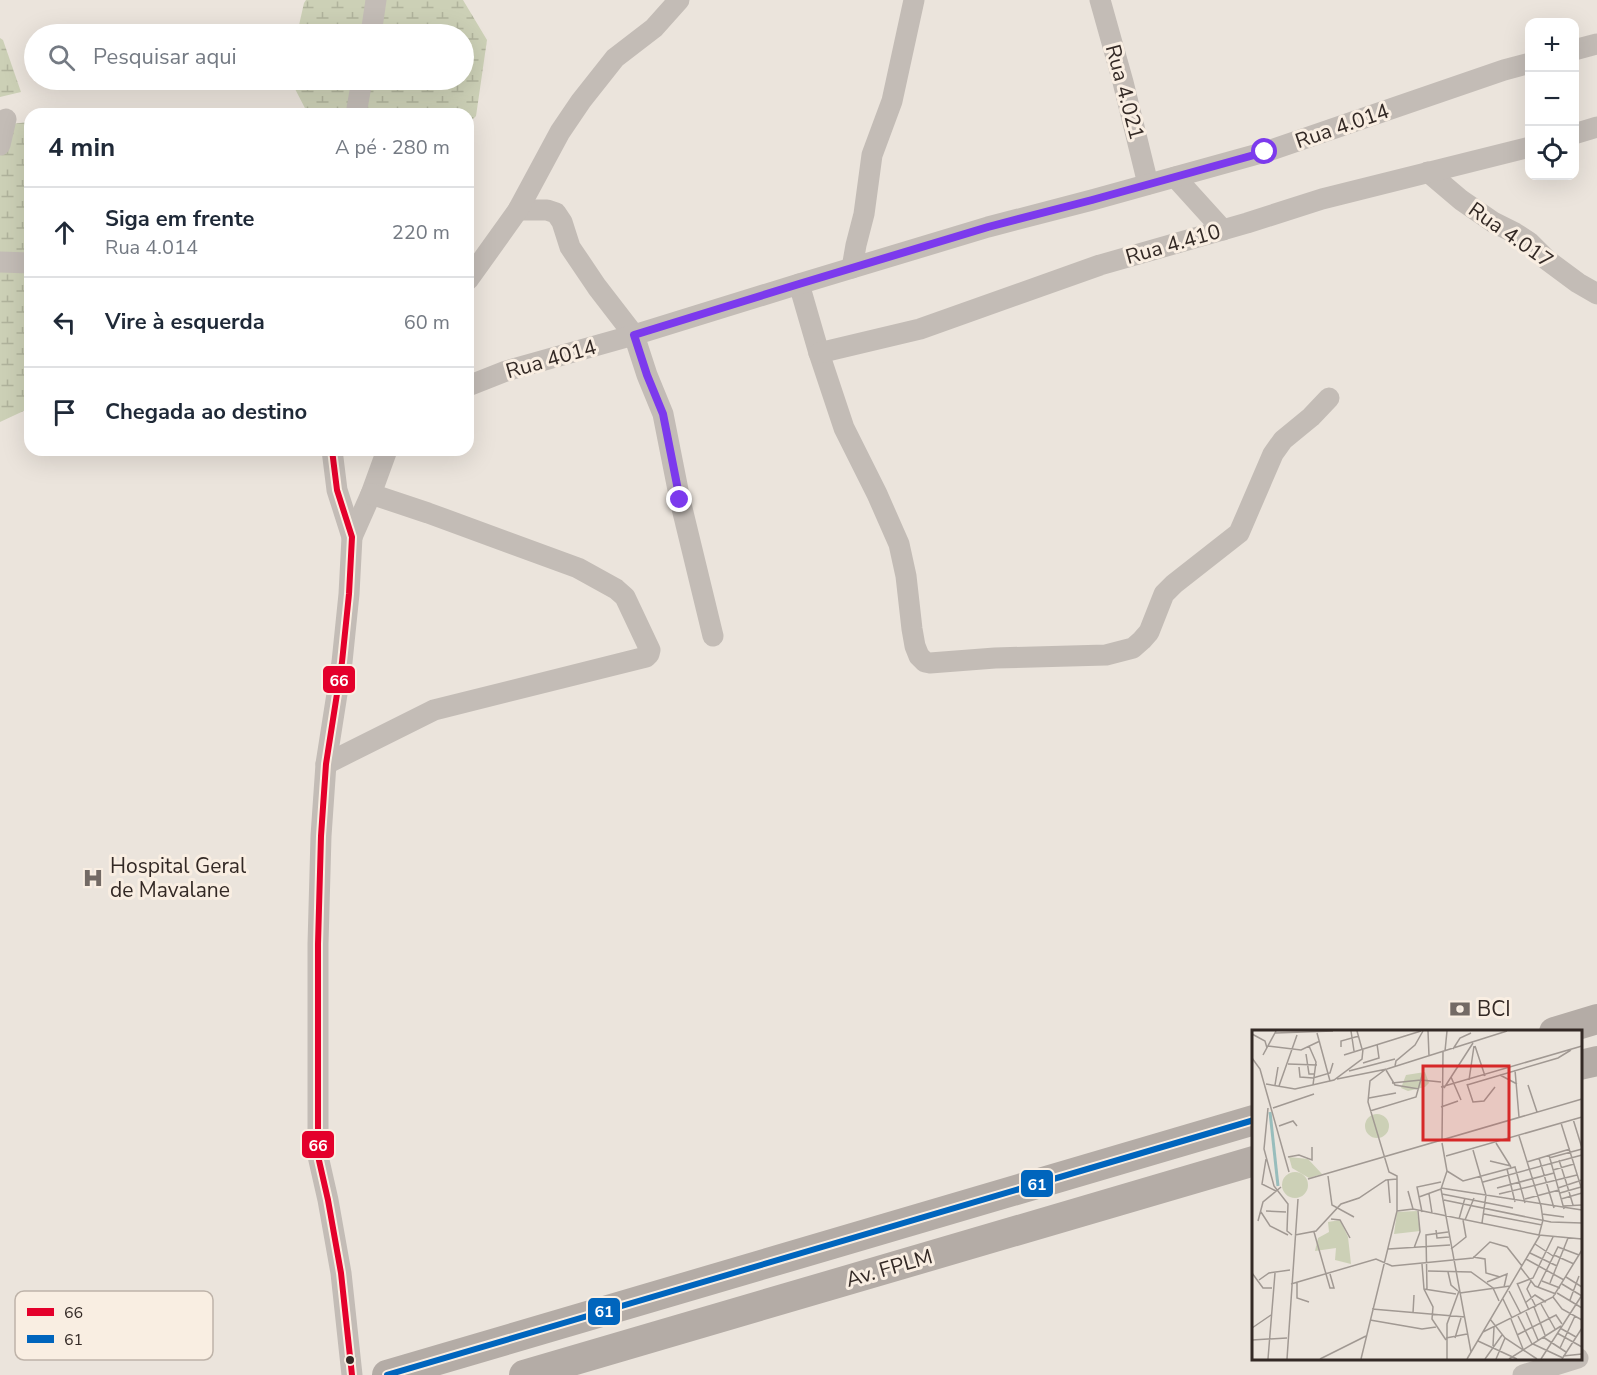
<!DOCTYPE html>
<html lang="pt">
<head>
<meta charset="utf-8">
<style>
	:root { --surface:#fff; --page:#f6f6f7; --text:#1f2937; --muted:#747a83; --line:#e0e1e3 }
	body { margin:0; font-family:"Nunito Sans",sans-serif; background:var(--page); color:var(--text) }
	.controls { position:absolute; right:18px; top:18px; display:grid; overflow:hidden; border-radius:12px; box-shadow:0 6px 24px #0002 }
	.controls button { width:54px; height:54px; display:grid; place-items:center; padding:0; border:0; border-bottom:2px solid var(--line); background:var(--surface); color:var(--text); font:30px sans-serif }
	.stop { position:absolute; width:18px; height:18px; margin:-14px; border:4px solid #7c3aed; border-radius:50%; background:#fff }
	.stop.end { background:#7c3aed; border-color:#fff; box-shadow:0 2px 6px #0008 }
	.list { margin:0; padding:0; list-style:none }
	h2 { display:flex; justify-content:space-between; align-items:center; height:78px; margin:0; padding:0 24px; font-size:26px }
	h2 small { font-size:20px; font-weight:400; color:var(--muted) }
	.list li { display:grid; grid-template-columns:39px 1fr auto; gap:18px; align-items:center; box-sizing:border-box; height:90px; padding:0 24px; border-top:2px solid var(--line) }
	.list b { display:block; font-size:22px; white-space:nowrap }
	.list p { margin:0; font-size:20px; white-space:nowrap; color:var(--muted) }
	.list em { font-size:20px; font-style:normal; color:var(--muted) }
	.icon { flex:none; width:33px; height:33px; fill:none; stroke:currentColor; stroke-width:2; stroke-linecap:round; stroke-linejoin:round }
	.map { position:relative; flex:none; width:1597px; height:1375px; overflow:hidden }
	.search { position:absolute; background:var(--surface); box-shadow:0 6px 24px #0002; left:24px; top:24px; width:450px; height:66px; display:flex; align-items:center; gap:15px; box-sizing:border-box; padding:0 21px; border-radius:33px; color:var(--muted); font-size:22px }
	.panel { position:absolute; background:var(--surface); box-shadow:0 6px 24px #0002; left:24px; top:108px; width:450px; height:348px; border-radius:18px }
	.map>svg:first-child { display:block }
</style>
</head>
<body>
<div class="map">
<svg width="1597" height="1375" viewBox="0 0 1597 1375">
	<defs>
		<pattern id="wetland-marsh" width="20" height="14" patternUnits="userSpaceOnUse" patternTransform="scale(1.5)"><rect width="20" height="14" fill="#ccd0b6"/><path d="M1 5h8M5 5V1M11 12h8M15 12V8" fill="none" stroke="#b0b39c"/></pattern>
	</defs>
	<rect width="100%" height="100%" fill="#ebe4dc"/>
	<!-- wetland -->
	<g fill="url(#wetland-marsh)">
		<path d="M306 0H463L487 40 476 116 468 124V114H308L293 85V80H464V34H297L304 3Z"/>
		<path d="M0 38 3 40 21 92 0 97Z"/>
		<path d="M30 122V408L0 422V125Z"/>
	</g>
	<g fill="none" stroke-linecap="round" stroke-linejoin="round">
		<!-- street -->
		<g stroke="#c3bcb6" stroke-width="21">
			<path d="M1100 0 1123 82 1148 184"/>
			<path d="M371 34 376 0"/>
			<path d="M1574 50 1597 44"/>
			<path d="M356 114 362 80"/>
			<path d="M1574 134 1597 127"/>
			<path d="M0 145 6 119"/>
			<path d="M1428 172 1461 200 1493 222 1515 233 1529 242 1547 260 1578 283 1597 294"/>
			<path d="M1175 177 1223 230"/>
			<path d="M518 210H547L556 213 562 222 570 247 597 287 634 335 647 375 663 414 680 500 713 636"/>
			<path d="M0 262 30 263"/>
			<path d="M852 268 856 245 864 214 872 155 892 101 914 0"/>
			<path d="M468 280 518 210 560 132 581 101 615 58 654 28 679 0"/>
			<path d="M799 284 819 353 844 428 877 494 899 544 906 576 912 629 915 646 919 656 925 662 930 663 995 658 1106 655 1133 648 1142 640 1149 632 1164 594 1174 584 1239 533 1273 454 1283 440 1311 417 1329 398"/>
			<path d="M819 353 920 329 1100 265 1247 223 1322 199 1530 147"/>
			<path d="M468 386 506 371 634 335 799 284 988 227 1092 200 1265 152 1504 70 1530 63"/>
			<path d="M332 450 337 490 352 537 349 594 342 662 326 764 321 836 318 944V1156L328 1200 341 1273 352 1375"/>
			<path d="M352 537 371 494 387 450"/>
			<path d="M326 764 434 710 646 657 649 654 650 650 625 597 616 589 578 568 428 513 371 494"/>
			<path d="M1523 1375 1578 1358"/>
		</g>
		<!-- secondary -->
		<g stroke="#b4aca6" stroke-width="30">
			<path d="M1554 1032 1597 1019"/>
			<path d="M1580 1065 1597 1061"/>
			<path d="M387 1375 1254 1120"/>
			<path d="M524 1375 1254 1161"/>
		</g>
		<!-- bus-1 casing -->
		<g stroke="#f9eee2" stroke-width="10">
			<path id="bus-1" d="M332 450 337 490 352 537 349 594 342 662 326 764 321 836 318 944V1156L328 1200 341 1273 352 1375"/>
		</g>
		<!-- bus-2 casing -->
		<g stroke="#f9eee2" stroke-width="10">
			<path id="bus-2" d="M387 1375 1254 1120"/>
		</g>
		<!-- bus-1 -->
		<use href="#bus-1" stroke="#e4002b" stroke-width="6"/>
		<!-- bus-2 -->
		<use href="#bus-2" stroke="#0065bd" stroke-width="6"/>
	</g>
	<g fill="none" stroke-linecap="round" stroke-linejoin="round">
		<!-- route -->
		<path stroke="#7c3aed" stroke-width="8" d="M680 500 663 414 647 375 634 335 799 284 988 227 1092 200 1265 152"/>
	</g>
	<!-- icons -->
	<defs>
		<g id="hospital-bare" transform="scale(1.62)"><path d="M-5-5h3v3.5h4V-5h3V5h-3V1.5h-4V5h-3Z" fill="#736a65" stroke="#f9eee2" stroke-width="2.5" paint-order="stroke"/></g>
		<g id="bank-bare" transform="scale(1.62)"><path d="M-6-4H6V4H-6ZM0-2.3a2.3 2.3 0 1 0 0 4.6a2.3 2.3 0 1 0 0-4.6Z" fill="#736a65" stroke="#f9eee2" stroke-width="2.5" paint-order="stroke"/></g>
	</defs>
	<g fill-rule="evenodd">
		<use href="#hospital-bare" x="93" y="878"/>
		<use href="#bank-bare" x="1460" y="1009"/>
	</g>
	<!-- markers -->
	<circle fill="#332925" stroke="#f9eee2" stroke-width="2" cx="350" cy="1360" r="5"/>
	<g text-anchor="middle" stroke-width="6" stroke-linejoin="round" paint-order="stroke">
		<!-- street labels -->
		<g font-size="21" fill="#332925" stroke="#f9eee2">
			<text transform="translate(1125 92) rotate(75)" y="7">Rua 4.021</text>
			<text transform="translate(1342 126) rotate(-19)" y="7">Rua 4.014</text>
			<text transform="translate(1511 235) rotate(35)" y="7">Rua 4.017</text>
			<text transform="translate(1173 244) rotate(-16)" y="7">Rua 4.410</text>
			<text transform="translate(551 359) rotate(-16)" y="7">Rua 4014</text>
			<text transform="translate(889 1268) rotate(-16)" y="7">Av. FPLM</text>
		</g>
		<!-- poi labels -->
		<g font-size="21" fill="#332925" stroke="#f9eee2" text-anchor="start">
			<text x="110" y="873">Hospital Geral<tspan x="110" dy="24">de Mavalane</tspan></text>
			<text x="1477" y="1016">BCI</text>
		</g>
	</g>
	<!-- overview -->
	<g transform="translate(1252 1030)">
		<rect width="330" height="330" fill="#ebe4dc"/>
		<path d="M173 42 177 53 173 57 156 61 149 58 154 45ZM113 96a12 12 0 1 1 24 0a12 12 0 1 1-24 0ZM88 190 96 207 99 234 83 230 84 218 63 221 66 208 77 202 76 192Z" fill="#ccd0b6"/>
		<path d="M37 127 56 129 70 144 57 148 40 138ZM30 155a13 13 0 1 1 26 0a13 13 0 1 1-26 0ZM165 181 168 201 142 204 145 182Z" fill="#ccd0b6"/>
		<path fill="none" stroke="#98bdbc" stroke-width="3" d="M18 82 26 156"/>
		<path fill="none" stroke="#a19993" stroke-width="1.5" d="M99 1 102 21M105 1 110 19M176 1 177 26M23 3 81 1M65 3 78 51M0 4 13 11 15 18M16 16 49 20 68 11M57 16 64 32 61 55M223 16 233 46M89 17V11L107 6M201 19 208 8 219 3M193 21 195 1M54 24 57 44H62M11 25 24 1M92 25 169 1M0 28 8 39 37 142M111 33 127 28 125 14M36 34 65 35M143 36 144 31 163 15 171 1M47 37 48 47 61 48 78 43 81 33M134 40 143 55 167 59M263 40 267 87M97 41 143 29M248 45 265 54M199 47 209 70M85 49 135 39 255 1M169 50 189 52M217 50 222 16M140 53 169 50M14 54 43 59 82 50 110 29 111 19M215 54 221 72 232 71 243 57M23 55 26 37M215 55 306 28 319 20M276 55 285 82M27 56 45 5M189 57 330 16M192 58 221 13M117 68 144 63M189 77 206 71M16 78 12 119 22 156 36 174 35 201 40 205M21 78 62 64M118 81 164 67 171 42M321 89 330 118M309 93 330 160M27 96 41 91 45 96M267 106 289 176 291 190 287 205M190 110 191 22M190 113 195 141 189 159 219 322M244 113 259 137M221 120 234 165 230 193M297 125 312 179M194 126 330 87M36 127 47 125 60 130V117M287 128 302 178M297 128 330 119M14 129 10 154 24 161M307 130 315 155M238 131 259 136M275 132 318 119M255 139 263 172M301 140 322 134M195 141 211 151 263 137 273 173M76 146 80 175 102 187M56 149 330 69M136 149 138 173M231 152 330 125M315 155 321 175M189 158 330 180M245 158 302 143M306 158 330 150M156 161 161 179M308 163 329 157M177 164 180 183M190 164 261 178M247 164 325 145M167 167 189 159M273 169 307 160M309 169 330 163M192 170 299 192 330 193M311 176 330 175M14 181 34 182M145 181 161 179 287 205 330 209M9 182 18 196 36 205M170 182 165 157 189 152M232 184 290 195M290 184 312 187M79 189 88 190 98 208M207 189 213 168M213 190 222 168M6 191 11 172 29 157M184 200 185 208 197 207M62 202 78 258H82L78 244M43 205 64 201 89 174 107 168 134 150 145 149M283 214 301 226M162 218 168 202 166 181M136 219 198 215M199 219 214 207 211 190M278 223 305 236M302 225 322 234M221 227 233 229 234 243 248 247M274 229 312 250M170 234 172 259 181 277 180 289 194 310M269 238 283 256 304 264M176 241 219 242 241 258 247 271M196 242 199 255 206 261M0 243 11 258H20M314 247 330 257M7 250 17 243 38 240M279 251 275 259 284 277M290 251 308 258M235 252 255 244 252 257M45 253V268L57 272M265 253 277 280M298 253 316 208M39 254 124 229 140 236 221 228 238 212 255 217 270 236M265 254 281 248 301 207M310 254 330 266M286 257 306 217 327 225M172 259 204 264M175 260 174 205 196 202M257 261 269 284M208 263 258 256M305 263 330 278M301 267 310 279 330 290M251 269 260 288M318 270 327 246M273 273 283 265 294 272M289 274 303 299M282 277 293 305M120 279 213 287M274 282 286 310M161 283 162 265M266 286 280 314M238 289 253 308 285 329M259 289 271 319M118 290 170 299 184 297M0 298 19 285M308 298 324 307M231 302 301 267 330 220M305 303 330 317M265 305 304 285 310 294M291 307 314 322M194 308 215 304M203 308 209 288M0 310 35 308M226 311 265 329M281 314 311 328M241 316 242 297M308 318 323 286M311 326 330 324M16 329 23 243M35 329 46 169M68 329 114 306M109 329 145 181V146L137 142 116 72 118 51 134 39M195 329V294L207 261M215 329 288 205M233 329 250 305M244 329 253 308M257 329 309 296M289 329 330 265M310 329 330 298"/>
		<path fill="#d62828" fill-opacity="0.15" stroke="#d62828" stroke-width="3" d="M171 36H257V110H171Z"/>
		<rect width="330" height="330" fill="none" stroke="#332925" stroke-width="3"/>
	</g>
	<!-- legend -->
	<rect x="15" y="1291" width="198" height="69" rx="9" fill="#f9eee2" stroke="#beb3a9" stroke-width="1.5"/>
	<rect x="27" y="1308" width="27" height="8" fill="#e4002b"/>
	<rect x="27" y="1335" width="27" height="8" fill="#0065bd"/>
	<g font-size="16" fill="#332925">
		<text x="64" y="1318">66</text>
		<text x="64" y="1345">61</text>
	</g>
	<g stroke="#f9eee2" stroke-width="2">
		<rect x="322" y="665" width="34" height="29" rx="6" fill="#e4002b"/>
		<rect x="301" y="1130" width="34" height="29" rx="6" fill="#e4002b"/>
		<rect x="1020" y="1169" width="34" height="29" rx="6" fill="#0065bd"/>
		<rect x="587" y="1297" width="34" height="29" rx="6" fill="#0065bd"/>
	</g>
	<g font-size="16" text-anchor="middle" font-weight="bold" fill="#fff">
		<text x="339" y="686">66</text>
		<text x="318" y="1151">66</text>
		<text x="1037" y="1190">61</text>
		<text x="604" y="1317">61</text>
	</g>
</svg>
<div class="controls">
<button>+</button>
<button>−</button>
<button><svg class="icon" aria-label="locate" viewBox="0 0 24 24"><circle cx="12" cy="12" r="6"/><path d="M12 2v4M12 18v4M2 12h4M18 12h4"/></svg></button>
</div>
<div class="stop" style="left:1265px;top:152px"></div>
<div class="stop end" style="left:680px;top:500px"></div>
<div class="search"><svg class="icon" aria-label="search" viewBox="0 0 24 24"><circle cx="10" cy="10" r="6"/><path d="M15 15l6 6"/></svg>Pesquisar aqui</div>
<section class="panel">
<h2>4 min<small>A pé · 280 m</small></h2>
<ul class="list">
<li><svg class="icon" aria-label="ahead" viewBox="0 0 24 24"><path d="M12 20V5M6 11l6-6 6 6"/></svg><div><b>Siga em frente</b><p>Rua 4.014</p></div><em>220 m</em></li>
<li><svg class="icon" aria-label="left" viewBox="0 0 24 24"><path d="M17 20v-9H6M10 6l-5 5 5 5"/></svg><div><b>Vire à esquerda</b></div><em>60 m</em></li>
<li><svg class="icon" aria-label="arrive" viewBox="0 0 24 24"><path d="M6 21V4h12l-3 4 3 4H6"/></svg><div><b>Chegada ao destino</b></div></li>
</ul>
</section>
</div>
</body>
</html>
